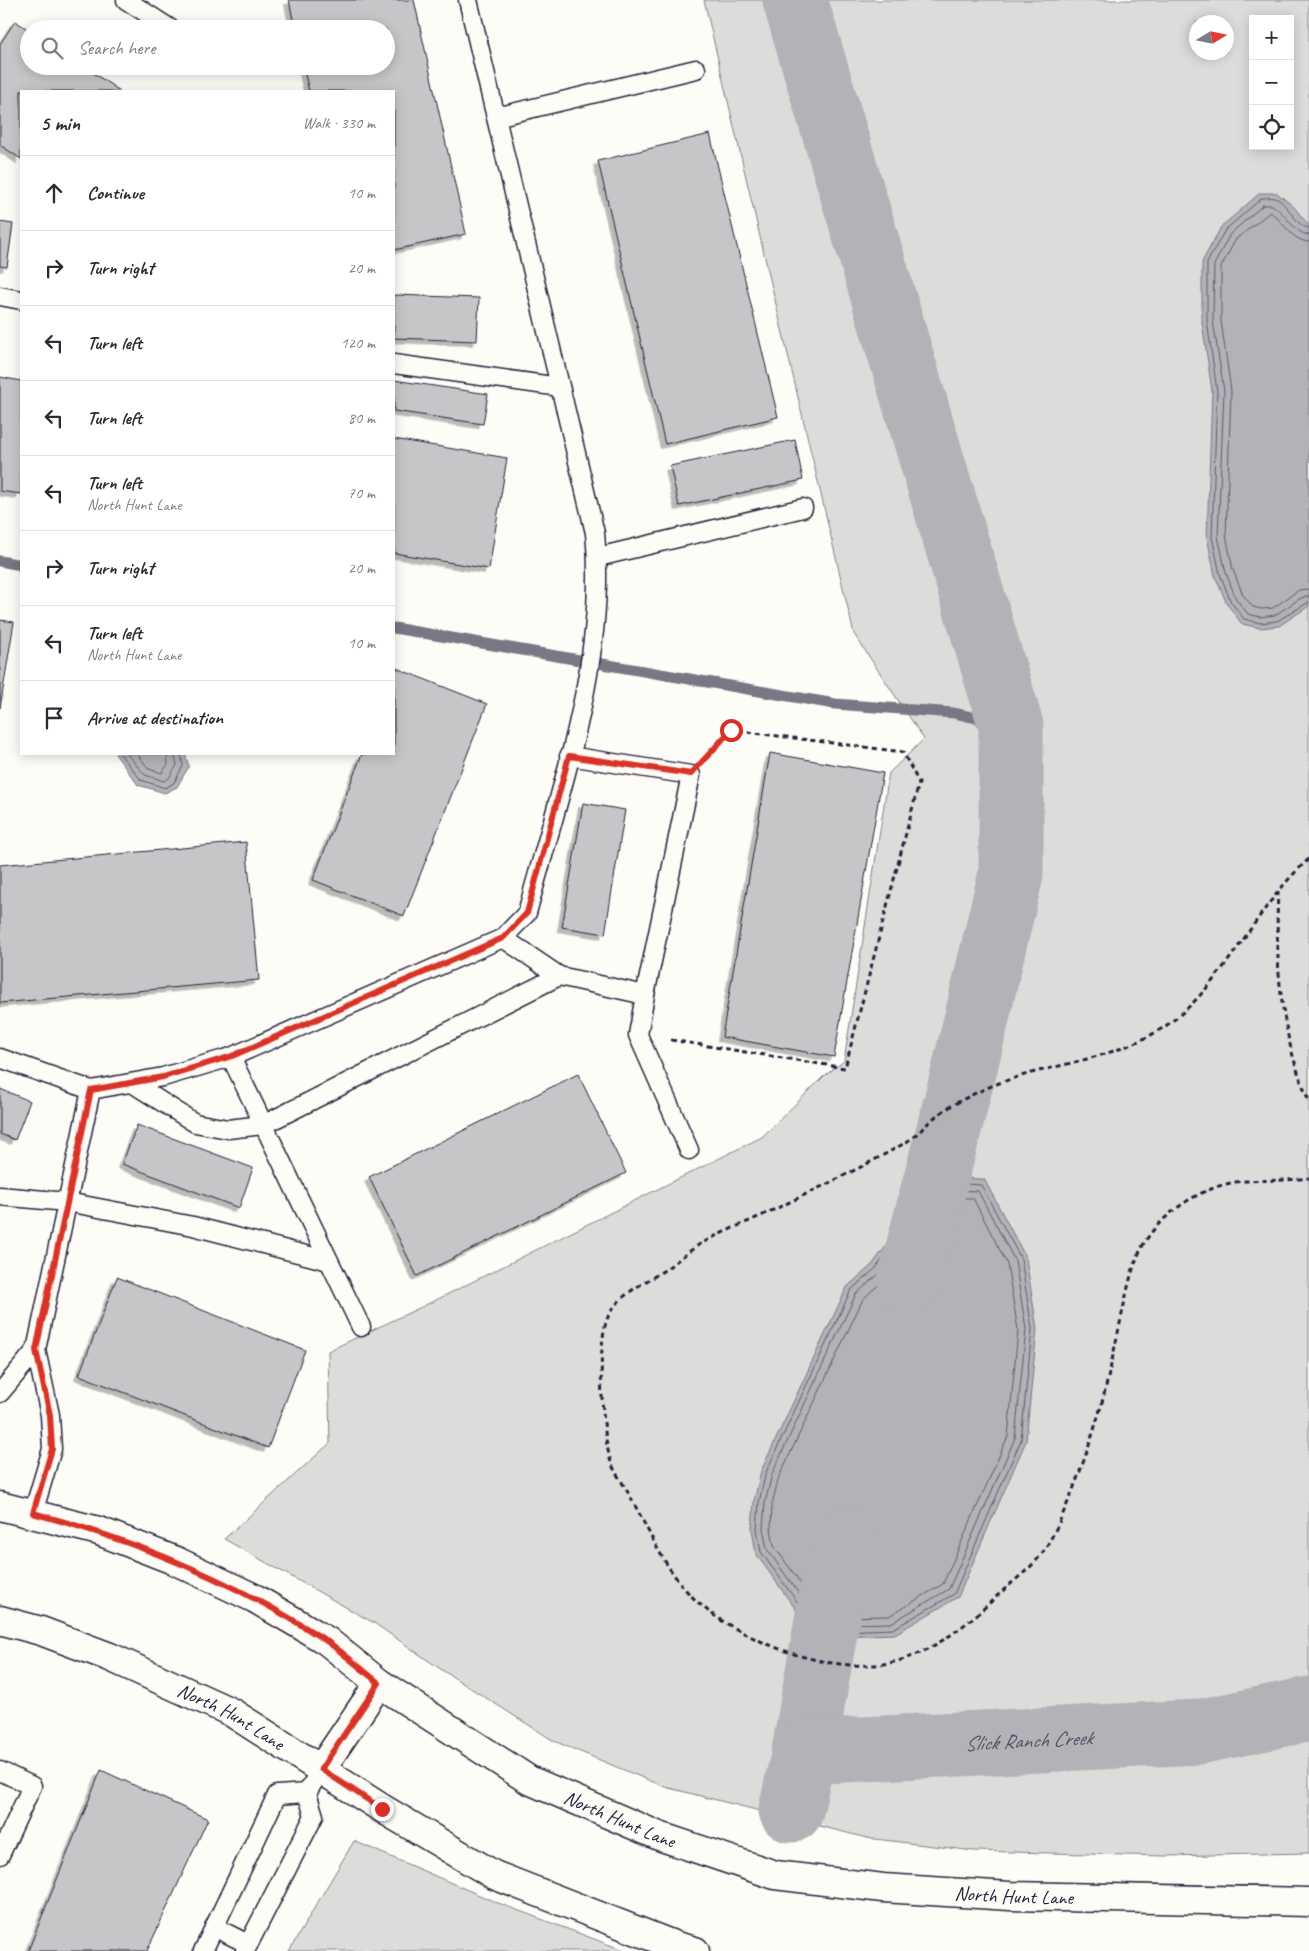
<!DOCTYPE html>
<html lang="en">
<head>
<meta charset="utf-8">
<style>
	:root { --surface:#fff; --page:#f7f7f7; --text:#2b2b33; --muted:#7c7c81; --line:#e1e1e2 }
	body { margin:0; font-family:Caveat,sans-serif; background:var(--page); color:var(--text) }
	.controls { position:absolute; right:15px; top:15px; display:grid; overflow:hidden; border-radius:0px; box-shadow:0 2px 12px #0003 }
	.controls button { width:45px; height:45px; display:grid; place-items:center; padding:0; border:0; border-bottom:1px solid var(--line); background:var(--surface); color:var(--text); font:25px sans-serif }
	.compass { position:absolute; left:1189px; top:15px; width:45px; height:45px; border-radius:50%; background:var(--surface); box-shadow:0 2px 12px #0003; rotate:80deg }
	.stop { position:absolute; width:15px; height:15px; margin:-11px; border:4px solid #d93025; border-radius:50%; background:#fff }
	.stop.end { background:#d93025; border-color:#fff; box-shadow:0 1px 5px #0008 }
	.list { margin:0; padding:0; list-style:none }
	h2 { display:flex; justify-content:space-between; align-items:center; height:65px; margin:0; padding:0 20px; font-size:21px }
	h2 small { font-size:16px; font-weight:400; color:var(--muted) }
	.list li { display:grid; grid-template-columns:32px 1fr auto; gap:15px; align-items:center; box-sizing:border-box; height:75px; padding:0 20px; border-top:1px solid var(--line) }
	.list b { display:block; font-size:19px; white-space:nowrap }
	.list p { margin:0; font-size:16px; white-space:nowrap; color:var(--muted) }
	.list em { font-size:16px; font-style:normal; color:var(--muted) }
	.icon { flex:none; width:28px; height:28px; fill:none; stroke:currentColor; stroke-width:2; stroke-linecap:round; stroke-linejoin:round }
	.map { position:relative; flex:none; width:1309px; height:1951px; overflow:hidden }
	.search { position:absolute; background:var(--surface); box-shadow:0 2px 12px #0003; left:20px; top:20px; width:375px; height:55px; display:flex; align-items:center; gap:12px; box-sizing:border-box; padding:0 18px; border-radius:28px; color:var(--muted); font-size:19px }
	.panel { position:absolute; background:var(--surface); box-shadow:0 2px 12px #0003; left:20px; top:90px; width:375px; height:665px; border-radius:0px }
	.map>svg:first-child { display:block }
</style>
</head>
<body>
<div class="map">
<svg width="1309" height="1951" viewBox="0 0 1309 1951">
	<defs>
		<filter id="shadow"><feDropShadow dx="-4.5" dy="4.5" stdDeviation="0" flood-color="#0004"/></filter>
	</defs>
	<rect width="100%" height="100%" fill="#fdfcf7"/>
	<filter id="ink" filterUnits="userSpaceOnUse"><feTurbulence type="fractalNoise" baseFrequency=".02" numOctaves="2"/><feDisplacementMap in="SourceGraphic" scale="10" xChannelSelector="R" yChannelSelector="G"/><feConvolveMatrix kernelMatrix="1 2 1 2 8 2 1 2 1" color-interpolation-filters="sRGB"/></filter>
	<g filter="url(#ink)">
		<!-- green -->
		<g fill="#dddcdb" stroke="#807f8b" fill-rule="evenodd">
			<path d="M704 0H1309V1853L1164 1856 974 1851 867 1838 665 1787 554 1741 442 1670 374 1623 224 1539 330 1443 328 1351 436 1300 762 1137 823 1077 844 1061 889 773 924 739 854 634ZM1253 19H1290V146H1253ZM1196 22H1226V52H1196Z"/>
			<path d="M354 1841 493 1901 626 1951H289Z"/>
		</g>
		<!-- water -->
		<g fill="#b2b2b7" stroke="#787885">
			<path d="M1260 193H1277L1294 207 1309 226V606L1279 626 1260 628 1242 624 1227 604 1215 576 1207 537 1212 391 1202 322V262L1221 227Z"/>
			<path d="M115 754H185L189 766 177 787 165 793 138 785Z"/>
			<path d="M948 1178 984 1179 1026 1258 1037 1329 1026 1441 958 1597 895 1634 841 1636 802 1618 756 1554 752 1529 754 1501 761 1471 847 1287 872 1265 903 1223Z"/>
		</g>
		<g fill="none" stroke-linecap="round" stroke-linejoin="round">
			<!-- shore -->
			<g stroke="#5c5c6d" stroke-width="1">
				<path d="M1309 228C1295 227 1289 203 1275 198 1272 197 1266 198 1262 198L1225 230 1207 263V321L1217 391 1212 537 1220 574 1231 602 1244 619 1260 623 1277 621 1309 602"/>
				<path d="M1309 235C1294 234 1285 212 1272 205H1263L1230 234 1214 265 1213 321 1224 391 1218 536 1226 573 1236 599 1248 614 1260 617 1275 615 1301 598 1309 596"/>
				<path d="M1309 242C1291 241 1284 221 1270 212L1236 239 1221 267V321L1231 391 1226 535 1233 570 1243 595 1253 607 1261 609 1273 608 1299 590 1309 589"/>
				<path d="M120 754 141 780 165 788 174 783 183 766 181 754"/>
				<path d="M127 754 145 775 164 781 169 778 177 765 174 754"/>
				<path d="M137 754 149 769 162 773 168 764 167 754"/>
				<path d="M950 1183 981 1185 1021 1259 1032 1329 1021 1440 954 1594 893 1629 842 1631 806 1614 761 1552 757 1529 759 1502 766 1472 851 1290 876 1268 907 1226Z"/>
				<path d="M952 1190 978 1191 1015 1261 1026 1329 1015 1438 949 1589 891 1623 843 1624 810 1609 767 1549 763 1528 765 1503 772 1474 856 1294 880 1273 912 1230Z"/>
				<path d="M955 1198H973L1007 1264 1018 1330 1008 1436 943 1584 889 1616 845 1617 815 1603 774 1546 771 1528 772 1504 779 1477 863 1299 887 1277 918 1235Z"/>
			</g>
			<!-- stream -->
			<g stroke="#787885" stroke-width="11">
				<path d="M0 561 21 565"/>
				<path d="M394 628 835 704 954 713 1011 726"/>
			</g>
			<!-- river -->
			<g stroke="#b2b2b7" stroke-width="65">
				<path d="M795 0 1011 726V874L965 1067 910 1280"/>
				<path d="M804 1752 836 1569 843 1541"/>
				<path id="s1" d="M791 1810 804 1752 1198 1732 1309 1709"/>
			</g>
		</g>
		<!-- building -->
		<g fill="#c6c6c8" stroke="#22223b" filter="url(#shadow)">
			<path d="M289 0H414L466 234 394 250V91H309L303 66H386V29H295Z"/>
			<path d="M15 21 29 30V66H83L120 91H21V159L0 145V44Z"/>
			<path d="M710 134 778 417 665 444 598 161Z"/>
			<path d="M0 222 13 224 7 267 0 266Z"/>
			<path d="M394 295 479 298 477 341 394 338Z"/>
			<path d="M0 377 21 381V494L0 491Z"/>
			<path d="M394 380 488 394 483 424 394 411Z"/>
			<path d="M394 439 507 458 489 569 394 553Z"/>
			<path d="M795 440 803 480 679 506 670 466Z"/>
			<path d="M0 620 14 622 0 708Z"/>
			<path d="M396 668 487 704 404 916 313 880 362 754H394V674Z"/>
			<path d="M770 753 883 773 834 1057 722 1037Z"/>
			<path d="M583 803 625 810 605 934 562 927Z"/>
			<path d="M246 842 259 980 0 1003V865Z"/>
			<path d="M578 1074 626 1173 417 1276 369 1177Z"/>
			<path d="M0 1089 30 1101 15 1140 0 1134Z"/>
			<path d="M137 1125 253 1168 239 1208 122 1164Z"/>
			<path d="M117 1277 305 1350 268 1448 79 1375Z"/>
			<path d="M101 1770 208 1819 147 1951H28Z"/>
		</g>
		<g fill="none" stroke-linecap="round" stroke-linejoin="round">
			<!-- lane casing -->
			<g stroke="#22223b" stroke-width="21">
				<g id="lane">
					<path d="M126 0 171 29"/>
					<path d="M496 117 696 69"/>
					<path d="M0 296 21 300"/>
					<path d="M394 364 560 387"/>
					<path d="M598 557 803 508"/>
					<path d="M503 938 559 976 645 995 691 775 569 756"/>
					<path d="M645 995 638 1035 689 1150"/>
					<path d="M231 1057 361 1327"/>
					<path d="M0 1058 91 1090 163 1077 231 1057 503 938 527 913C559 793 608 658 595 533L468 0"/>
					<path d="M132 1083 195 1123 228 1129 263 1125 559 976"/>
					<path d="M0 1196 67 1202 193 1226 329 1261"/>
					<path d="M0 1393 36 1350"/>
					<path d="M33 1513 52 1449 50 1415 36 1350 91 1090"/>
					<path d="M0 1771 32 1786 0 1855"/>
					<path d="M214 1927 248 1944"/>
					<path d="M203 1951 277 1795 307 1793"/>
					<path d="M245 1951 314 1816 307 1793 321 1769"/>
				</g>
			</g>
			<!-- secondary casing -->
			<g stroke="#22223b" stroke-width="31">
				<g id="secondary">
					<path id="s2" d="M0 1506 99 1531 176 1561 254 1598 297 1623 327 1641 379 1683 529 1780 659 1836 775 1875 883 1888 1010 1896 1309 1902"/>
					<path id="s3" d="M0 1620 41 1631 110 1657 231 1712 383 1809 494 1875 676 1946 695 1951"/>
					<path d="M321 1769 379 1683"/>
				</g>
			</g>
			<!-- path -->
			<g stroke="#22223b" stroke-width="3" stroke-dasharray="5 4" stroke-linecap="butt">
				<path d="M1309 859C1250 911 1221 998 1149 1036 1096 1064 1034 1066 980 1091 965 1098 948 1107 935 1117 924 1126 916 1137 903 1144 858 1170 810 1192 763 1215 741 1225 717 1234 697 1246 685 1254 675 1263 663 1271 643 1284 619 1294 608 1317 596 1341 602 1436 611 1462 614 1471 621 1480 626 1489 655 1540 670 1589 724 1622 769 1649 829 1671 883 1664 927 1658 967 1625 998 1595 1013 1581 1032 1568 1043 1552 1061 1525 1082 1468 1092 1436 1105 1397 1113 1355 1122 1314 1129 1283 1134 1251 1156 1227 1179 1202 1212 1183 1246 1181 1267 1180 1288 1181 1309 1178"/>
				<path d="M1278 891C1275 962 1280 1035 1309 1101"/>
				<path d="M671 1040 845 1068 919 783 903 752 731 730 709 755"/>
			</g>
			<!-- lane -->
			<use href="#lane" stroke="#fdfcf7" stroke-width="18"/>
			<!-- secondary -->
			<use href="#secondary" stroke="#fdfcf7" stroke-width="28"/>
		</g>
	</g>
	<g fill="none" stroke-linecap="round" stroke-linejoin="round" filter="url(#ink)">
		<!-- route -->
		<path stroke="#d93025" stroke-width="6" d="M382 1809 321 1769 379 1683C361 1669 344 1653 325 1640 235 1581 136 1541 33 1513L52 1449 50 1415 36 1350 91 1090 163 1077 232 1056 503 938 527 913 569 756 691 774 731 730"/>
	</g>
	<g text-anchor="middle" stroke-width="5" stroke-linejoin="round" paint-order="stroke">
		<!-- street labels -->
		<g font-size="20" fill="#22223b" stroke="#fdfcf7">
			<text dy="7" stroke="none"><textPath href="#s3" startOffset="251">North Hunt Lane</textPath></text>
			<text dy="7" stroke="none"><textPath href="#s2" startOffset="700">North Hunt Lane</textPath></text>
			<text dy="7" stroke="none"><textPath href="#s2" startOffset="1105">North Hunt Lane</textPath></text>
		</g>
		<!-- water labels -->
		<g font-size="21" font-style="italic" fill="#545466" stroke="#fdfcf7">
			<text dy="7" stroke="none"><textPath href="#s1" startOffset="284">Slick Ranch Creek</textPath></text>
		</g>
	</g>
</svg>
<div class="controls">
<button>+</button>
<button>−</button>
<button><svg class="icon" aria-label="locate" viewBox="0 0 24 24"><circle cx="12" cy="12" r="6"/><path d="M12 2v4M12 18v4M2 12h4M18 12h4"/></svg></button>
</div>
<svg class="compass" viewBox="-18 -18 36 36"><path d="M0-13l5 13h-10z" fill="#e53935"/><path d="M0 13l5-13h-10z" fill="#7c7c81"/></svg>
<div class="stop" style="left:731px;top:730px"></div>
<div class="stop end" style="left:382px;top:1809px"></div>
<div class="search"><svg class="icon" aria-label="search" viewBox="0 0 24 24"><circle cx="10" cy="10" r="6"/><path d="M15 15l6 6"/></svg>Search here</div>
<section class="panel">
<h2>5 min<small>Walk · 330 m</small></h2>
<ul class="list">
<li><svg class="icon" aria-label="ahead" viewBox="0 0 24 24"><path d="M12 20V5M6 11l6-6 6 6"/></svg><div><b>Continue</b></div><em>10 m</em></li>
<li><svg class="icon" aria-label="right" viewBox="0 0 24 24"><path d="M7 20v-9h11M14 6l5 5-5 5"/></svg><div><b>Turn right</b></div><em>20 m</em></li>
<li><svg class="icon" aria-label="left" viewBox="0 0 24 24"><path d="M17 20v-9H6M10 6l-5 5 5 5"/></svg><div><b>Turn left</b></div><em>120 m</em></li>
<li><svg class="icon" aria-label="left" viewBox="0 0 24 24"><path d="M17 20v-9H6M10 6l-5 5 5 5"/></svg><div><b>Turn left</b></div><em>80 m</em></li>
<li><svg class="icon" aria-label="left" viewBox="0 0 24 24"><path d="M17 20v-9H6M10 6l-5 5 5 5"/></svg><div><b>Turn left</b><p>North Hunt Lane</p></div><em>70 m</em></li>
<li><svg class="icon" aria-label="right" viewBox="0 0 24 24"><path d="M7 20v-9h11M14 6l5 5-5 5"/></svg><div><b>Turn right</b></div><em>20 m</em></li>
<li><svg class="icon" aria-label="left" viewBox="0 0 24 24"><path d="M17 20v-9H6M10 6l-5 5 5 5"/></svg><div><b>Turn left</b><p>North Hunt Lane</p></div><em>10 m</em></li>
<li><svg class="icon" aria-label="arrive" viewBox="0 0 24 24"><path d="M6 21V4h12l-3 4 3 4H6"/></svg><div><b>Arrive at destination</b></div></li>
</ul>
</section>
</div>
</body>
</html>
